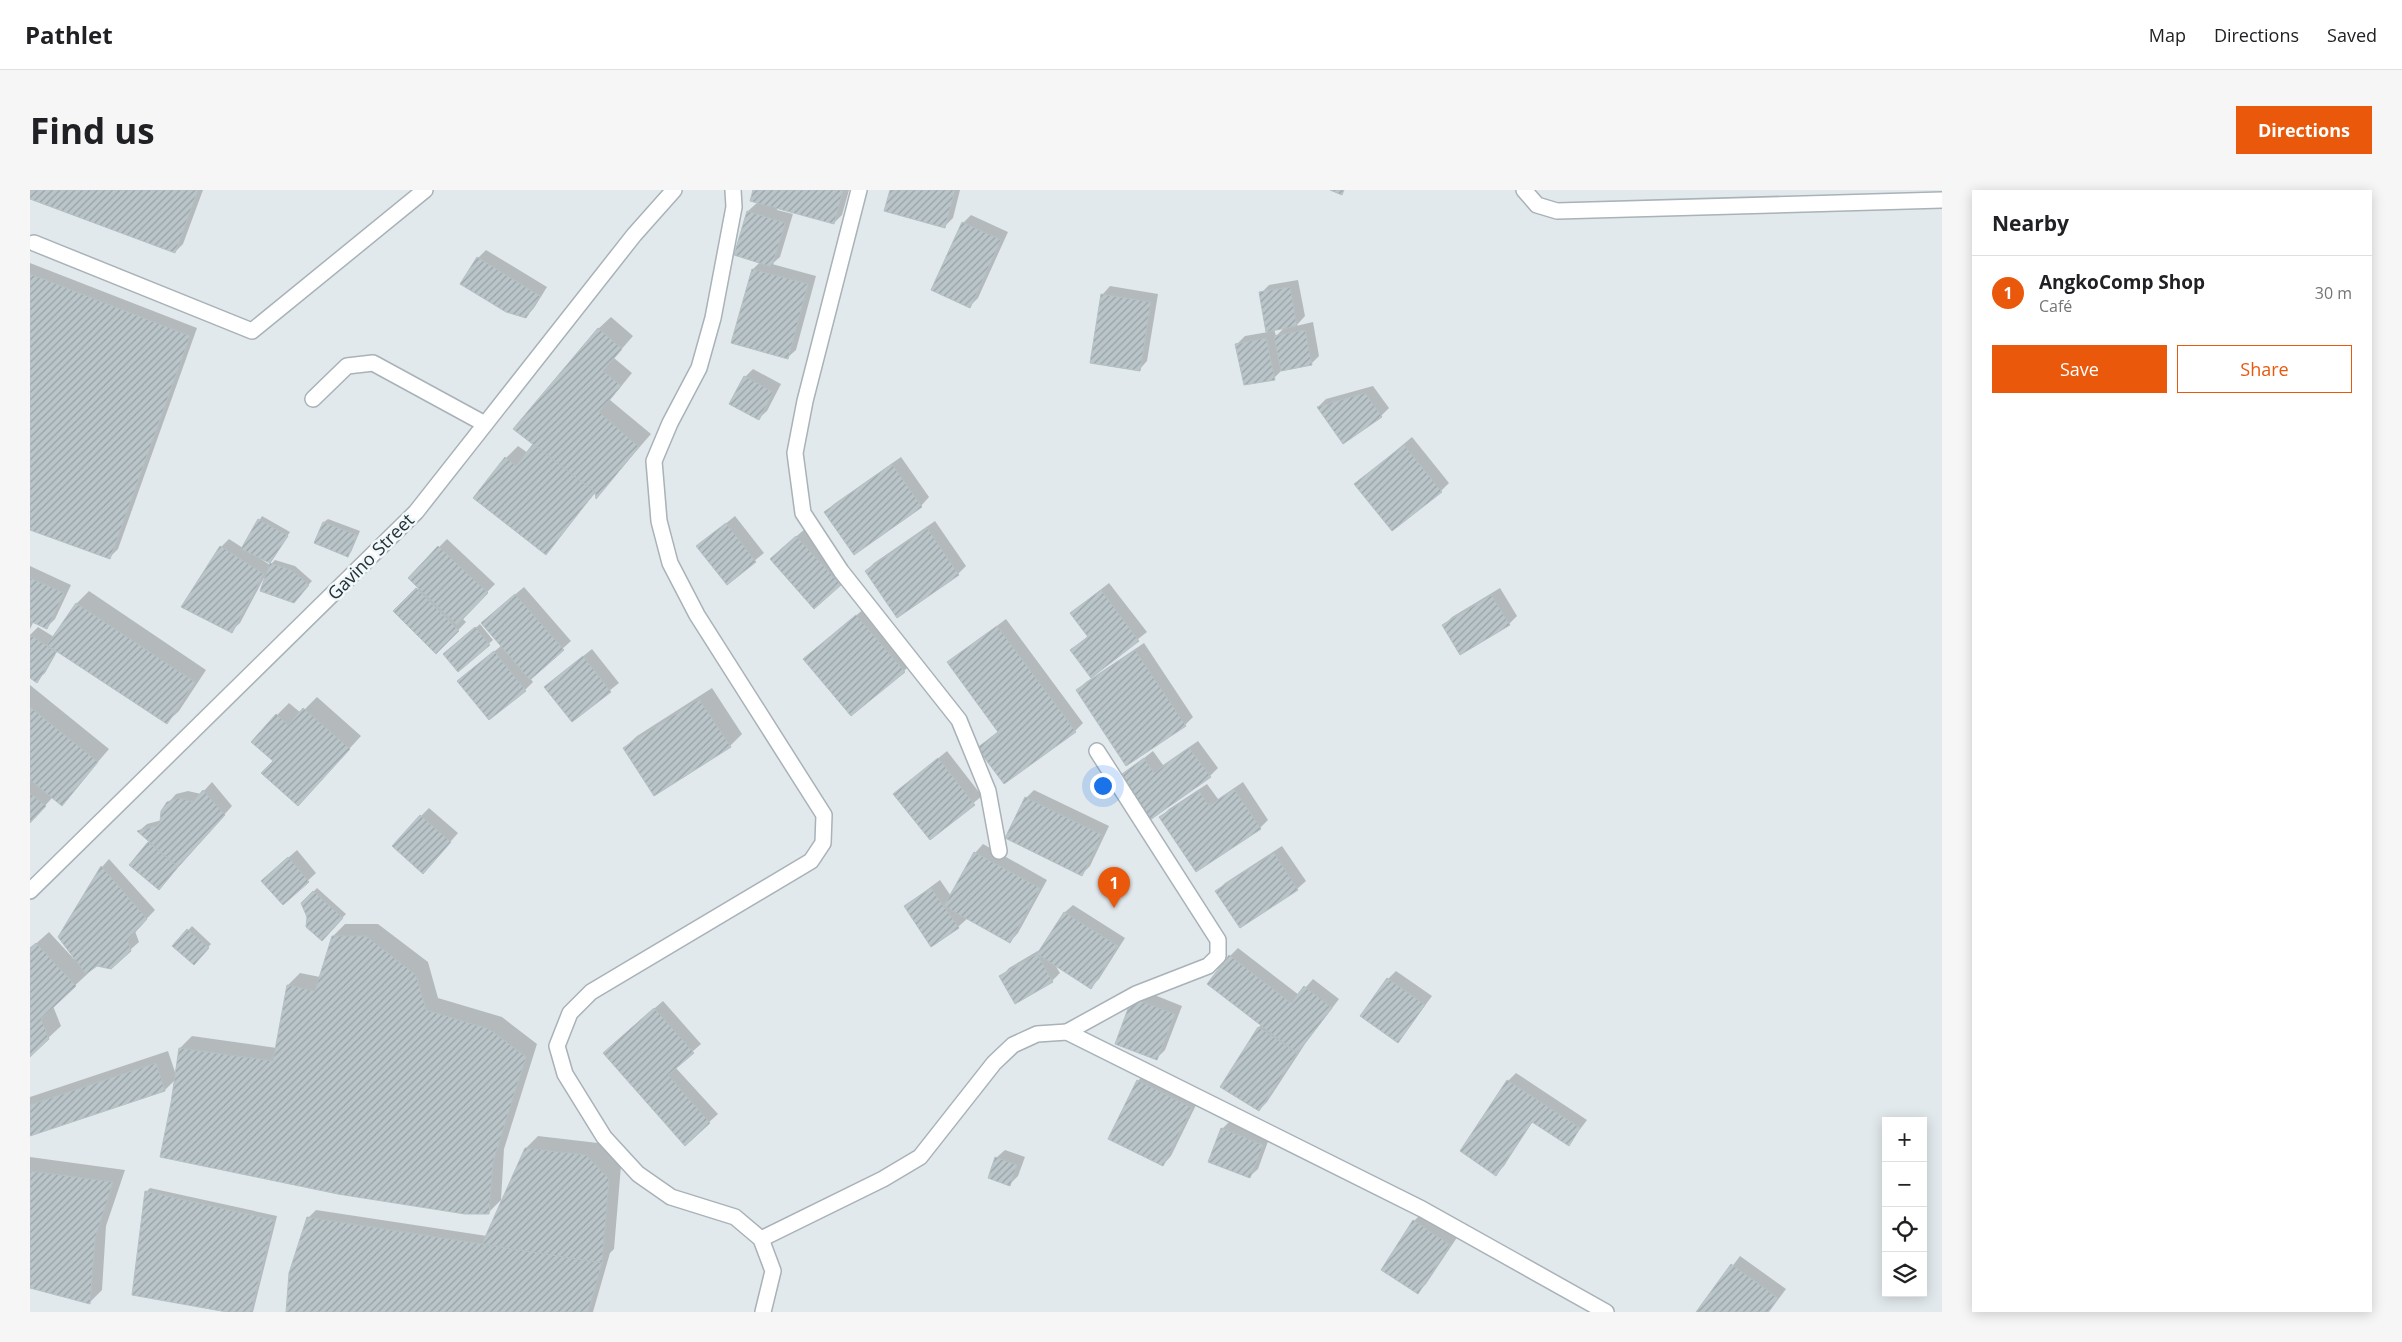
<!DOCTYPE html>
<html lang="en">
<head>
<meta charset="utf-8">
<style>
	:root { --surface:#fff; --page:#f6f6f6; --text:#202124; --muted:#757577; --line:#e0e0e0; --accent:#ea580c }
	body { margin:0; font-family:"Open Sans",sans-serif; background:var(--page); color:var(--text) }
	.controls { position:absolute; right:15px; bottom:15px; display:grid; overflow:hidden; border-radius:0px; box-shadow:0 2px 12px #0003 }
	.controls button { width:45px; height:45px; display:grid; place-items:center; padding:0; border:0; border-bottom:1px solid var(--line); background:var(--surface); color:var(--text); font:25px sans-serif }
	.you { position:absolute; left:1072px; top:595px; width:18px; height:18px; margin:-12px; border:4px solid #fff; border-radius:50%; background:#1a73e8; box-shadow:0 0 0 8px #1a73e833 }
	.badge { display:grid; place-items:center; width:32px; height:32px; border-radius:50%; background:var(--accent); color:#fff; font-size:16px; font-weight:700 }
	.pin { position:absolute; translate:-50% -41px; filter:drop-shadow(0 1px 2px #0008) }
	.pin::after { content:''; position:absolute; top:26px; width:18px; height:15px; background:inherit; clip-path:polygon(0 0,100% 0,50% 100%) }
	.list { margin:0; padding:0; list-style:none }
	h2 { display:flex; justify-content:space-between; align-items:center; height:65px; margin:0; padding:0 20px; font-size:21px }
	h2 small { font-size:16px; font-weight:400; color:var(--muted) }
	.list li { display:grid; grid-template-columns:32px 1fr auto; gap:15px; align-items:center; box-sizing:border-box; height:75px; padding:0 20px; border-top:1px solid var(--line) }
	.list b { display:block; font-size:19px; white-space:nowrap }
	.list p { margin:0; font-size:16px; white-space:nowrap; color:var(--muted) }
	.list em { font-size:16px; font-style:normal; color:var(--muted) }
	.actions { display:flex; gap:10px; padding:15px 20px }
	.actions a { flex:1; padding:11px 0; border:1px solid var(--accent); border-radius:0px; text-align:center; font-size:18px; color:var(--accent) }
	.actions .main { background:var(--accent); color:#fff }
	.icon { flex:none; width:28px; height:28px; fill:none; stroke:currentColor; stroke-width:2; stroke-linecap:round; stroke-linejoin:round }
	.map { position:relative; flex:none; width:1912px; height:1122px; overflow:hidden; border-radius:0px }
	header { display:flex; align-items:center; gap:30px; box-sizing:border-box; height:70px; padding:0 25px; background:var(--surface); border-bottom:1px solid var(--line) }
	header strong { font-size:24px }
	nav { display:flex; gap:28px; margin-inline-start:auto; font-size:18px }
	.intro { display:flex; align-items:center; justify-content:space-between; box-sizing:border-box; height:120px; padding:0 30px }
	h1 { margin:0; font-size:35px }
	.button { padding:12px 22px; border-radius:0px; background:var(--accent); color:#fff; font-size:18px; font-weight:700 }
	main { display:flex; gap:30px; padding:0 30px }
	aside { flex:1; background:var(--surface); border-radius:0px; box-shadow:0 2px 12px #0003 }
	.map>svg:first-child { display:block }
</style>
</head>
<body>
<header>
<strong>Pathlet</strong>
<nav><a>Map</a><a>Directions</a><a>Saved</a></nav>
</header>
<div class="intro"><h1>Find us</h1><a class="button">Directions</a></div>
<main>
<div class="map">
<svg width="1912" height="1122" viewBox="0 0 1912 1122">
	<defs>
		<pattern id="building-hatch" width="6" height="6" patternUnits="userSpaceOnUse" patternTransform="scale(1.25)"><rect width="6" height="6" fill="#bac5ca"/><path d="M-1 1l2-2M0 6l6-6M5 7l2-2" fill="none" stroke="#97a1a5"/></pattern>
	</defs>
	<rect width="100%" height="100%" fill="#e2e9ec"/>
	<!-- shadow -->
	<g fill="#0003" fill-rule="evenodd">
		<path d="M0 0H173L153 54 145 62 0 8Z"/>
		<path d="M724 0H819L812 25 804 33 748 17 747 20 763 24 750 67 742 74 786 86 766 160 757 168 723 79 730 72 718 21 728 12Z"/>
		<path d="M861 0H930L923 28 914 37Z"/>
		<path d="M941 25 978 42 948 108 940 116 933 33Z"/>
		<path d="M456 60 517 97 504 118 496 127 448 68Z"/>
		<path d="M0 73 167 138 88 359 80 367 0 339Z"/>
		<path d="M1268 90 1275 126 1266 136 1283 132 1289 166 1281 174 1252 180 1244 188 1207 154 1215 146 1238 142 1231 103 1239 95ZM1255 137 1246 146 1244 139Z"/>
		<path d="M1080 96 1128 104 1117 171 1109 180 1072 105Z"/>
		<path d="M581 127 603 146 584 168 602 183 580 210 621 244 567 306 566 302 516 363 476 268 488 256 498 263 504 254 568 139Z"/>
		<path d="M723 179 751 194 737 221 728 229 715 187Z"/>
		<path d="M1343 196 1359 218 1351 226 1288 217 1296 209Z"/>
		<path d="M1382 247 1419 293 1411 301 1326 294Z"/>
		<path d="M871 267 899 307 891 316 825 363 796 322 804 314Z"/>
		<path d="M232 326 260 342 243 367 231 369 240 375 245 370 265 376 282 391 267 407 234 388 210 433 201 441 153 417 191 357 199 349 213 358Z"/>
		<path d="M705 326 734 363 697 393 668 356Z"/>
		<path d="M298 329 330 341 321 362 317 366 294 332Z"/>
		<path d="M905 331 936 376 928 384 868 426 836 381 844 373Z"/>
		<path d="M775 339 818 386 784 417 749 361Z"/>
		<path d="M417 349 465 394 432 428 436 432 406 463 365 421 388 398 379 388Z"/>
		<path d="M0 376 41 395 25 429 17 437 4 431 0 439Z"/>
		<path d="M1079 393 1117 442 1061 486 1042 460 1058 446 1041 423Z"/>
		<path d="M494 397 541 451 500 488 503 492 495 500 460 528 429 491 472 455 461 425Z"/>
		<path d="M1470 398 1487 426 1479 434 1414 435 1422 427Z"/>
		<path d="M59 401 176 480 149 521 136 533 28 460 15 483 6 491 0 487V445L8 437 24 447 47 413Z"/>
		<path d="M835 418 882 473 874 481 774 469Z"/>
		<path d="M976 429 1053 533 1045 541 948 558 969 541 919 472Z"/>
		<path d="M450 434 463 450 428 481 419 461Z"/>
		<path d="M1114 453 1163 527 1155 535 1047 500 1056 492Z"/>
		<path d="M562 459 589 493 542 531 515 497Z"/>
		<path d="M0 495 79 559 32 614 23 607 0 632Z"/>
		<path d="M682 498 712 544 700 556 594 558 607 546Z"/>
		<path d="M287 507 331 546 268 615 245 571 247 525 259 513 271 523Z"/>
		<path d="M1168 551 1188 578 1180 586 1090 587 1123 561 1133 575Z"/>
		<path d="M917 561 952 606 900 648 865 604Z"/>
		<path d="M182 592 202 616 129 699 100 675 120 651 109 641 117 634 132 630 138 613 146 604 158 601 171 604Z"/>
		<path d="M1213 592 1238 630 1230 638 1131 627 1139 619 1177 594 1188 609Z"/>
		<path d="M1004 600 1079 636 1060 676 1052 684 996 608Z"/>
		<path d="M399 618 428 643 401 674 391 626Z"/>
		<path d="M953 654 1017 690 988 743 980 752 938 728 928 737 875 716 910 690 921 706 945 663Z"/>
		<path d="M1252 656 1276 691 1267 699 1187 701 1195 693Z"/>
		<path d="M267 660 286 683 253 714 241 683Z"/>
		<path d="M79 669 125 720 105 741 109 752 100 760 67 775 23 816 31 836 0 865V759L19 742 44 769 45 768 72 677Z"/>
		<path d="M287 698 316 724 292 749 273 713Z"/>
		<path d="M1043 715 1095 748 1069 789 1061 797 1025 775 1030 783 1022 791 971 787 979 778 1011 759 1034 723Z"/>
		<path d="M315 734H348L398 772 408 808 472 827 507 854 474 959 471 1010 458 1023 146 889 135 900 0 945V907L138 861 146 885 150 858 162 846 247 858 258 795 270 783 290 787 303 746Z"/>
		<path d="M162 736 181 754 167 770 144 756Z"/>
		<path d="M1208 758 1269 805 1283 789 1309 809 1275 854 1237 912 1229 920V837L1232 834 1200 766Z"/>
		<path d="M1366 781 1402 806 1368 852 1358 789Z"/>
		<path d="M1112 800 1152 816 1135 860 1127 868 1087 853Z"/>
		<path d="M633 811 671 854 645 877 688 924 655 954 582 855Z"/>
		<path d="M1116 882 1169 909 1141 966 1133 975 1108 891Z"/>
		<path d="M1486 883 1557 930 1539 954 1503 931 1474 976 1466 984 1478 891Z"/>
		<path d="M1200 931 1240 946 1228 979 1219 987 1192 939Z"/>
		<path d="M508 946 568 953 591 976 584 1059 580 1063 563 1122H258L278 1028 286 1020 457 1046 496 958Z"/>
		<path d="M975 960 995 967 988 986 980 994 966 968Z"/>
		<path d="M0 967 95 980 76 1036 72 1100 60 1112 0 1097Z"/>
		<path d="M120 998 247 1026 223 1122H204L116 1002Z"/>
		<path d="M1392 1023 1428 1046 1396 1094 1388 1102 1384 1031Z"/>
		<path d="M1710 1066 1756 1099 1739 1122H1668Z"/>
	</g>
	<!-- building -->
	<g fill="url(#building-hatch)" stroke="#b4c0c5">
		<path d="M0 0H168L145 63 0 9Z"/>
		<path d="M723 0H813L804 34 720 11Z"/>
		<path d="M860 0H925L915 38 854 21Z"/>
		<path d="M1300 0H1314L1312 5Z"/>
		<path d="M717 21 755 33 742 77 704 65Z"/>
		<path d="M932 32 971 50 940 118 901 100Z"/>
		<path d="M447 67 510 106 496 128 476 122 430 94Z"/>
		<path d="M722 79 778 94 758 169 701 153Z"/>
		<path d="M0 84 160 146 80 369 0 340Z"/>
		<path d="M1260 97 1267 136 1236 142 1229 102Z"/>
		<path d="M1071 104 1121 112 1110 181 1060 173Z"/>
		<path d="M568 138 592 159 573 181 591 196 569 222 609 257 566 309 565 302 483 239Z"/>
		<path d="M1275 140 1282 175 1251 181 1244 146Z"/>
		<path d="M1236 148 1245 190 1214 195 1205 154Z"/>
		<path d="M714 186 743 202 729 230 699 214Z"/>
		<path d="M1335 203 1352 227 1313 254 1287 217Z"/>
		<path d="M503 254 565 302 516 365 443 308 475 267 486 276Z"/>
		<path d="M1374 255 1412 302 1362 341 1324 294Z"/>
		<path d="M862 274 892 317 824 365 794 322Z"/>
		<path d="M228 329 258 346 240 373 211 359Z"/>
		<path d="M293 332 327 345 318 367 284 353Z"/>
		<path d="M696 333 726 372 697 395 666 356Z"/>
		<path d="M897 338 929 385 867 428 835 381Z"/>
		<path d="M766 346 811 395 784 419 740 369Z"/>
		<path d="M190 356 234 384 202 443 151 417Z"/>
		<path d="M408 356 458 403 427 435 378 388Z"/>
		<path d="M240 373 261 380 279 395 264 413 230 401Z"/>
		<path d="M0 388 34 403 17 439 0 431Z"/>
		<path d="M386 398 429 441 406 464 363 421Z"/>
		<path d="M1071 400 1109 451 1061 488 1040 460 1058 447 1040 423Z"/>
		<path d="M485 404 534 460 500 490 451 433Z"/>
		<path d="M1461 405 1480 435 1430 465 1412 435Z"/>
		<path d="M46 413 165 492 137 534 17 455Z"/>
		<path d="M826 425 875 482 821 526 773 469Z"/>
		<path d="M967 436 1046 542 974 594 947 558 968 542 917 472Z"/>
		<path d="M445 437 460 455 428 482 413 464Z"/>
		<path d="M0 445 26 462 7 493 0 488Z"/>
		<path d="M1105 460 1156 536 1096 576 1046 500Z"/>
		<path d="M464 461 496 501 459 530 427 491Z"/>
		<path d="M553 466 581 502 542 532 514 497Z"/>
		<path d="M669 509 701 557 624 606 593 558Z"/>
		<path d="M0 517 68 572 32 616 0 590Z"/>
		<path d="M273 518 320 559 268 616 231 583 243 571 221 552 246 524 258 535Z"/>
		<path d="M1159 558 1181 587 1120 630 1088 587 1114 568 1124 583Z"/>
		<path d="M908 568 945 615 900 650 863 604Z"/>
		<path d="M1204 599 1231 639 1166 682 1129 627 1169 601 1179 616Z"/>
		<path d="M173 600 195 625 148 677 107 641 126 636 130 632 131 621 137 612 149 608 163 612Z"/>
		<path d="M0 603 16 616 0 633Z"/>
		<path d="M995 607 1072 645 1052 686 975 648Z"/>
		<path d="M390 625 421 652 393 684 362 656Z"/>
		<path d="M118 652 148 677 129 700 99 675Z"/>
		<path d="M944 662 1010 698 980 753 914 716Z"/>
		<path d="M1244 663 1268 700 1210 738 1185 701Z"/>
		<path d="M258 667 279 692 253 715 231 691Z"/>
		<path d="M71 676 117 729 98 750 101 761 81 779 67 776 56 784 28 747Z"/>
		<path d="M901 698 929 738 901 757 874 716Z"/>
		<path d="M283 701 313 728 292 751 276 737 277 727 271 713Z"/>
		<path d="M1034 722 1088 756 1061 799 1007 764Z"/>
		<path d="M157 739 179 758 164 775 142 756Z"/>
		<path d="M302 746H336L386 785 396 820 459 839 496 867 463 972 459 1024H435L308 1004 130 967 141 913 149 858 243 871 257 795 285 801Z"/>
		<path d="M6 753 46 796 11 829 19 849 0 867V758Z"/>
		<path d="M1007 764 1023 792 985 814 969 786Z"/>
		<path d="M1199 765 1261 813 1274 796 1302 818 1267 863 1177 794Z"/>
		<path d="M1357 788 1395 815 1368 853 1330 826Z"/>
		<path d="M1102 808 1145 824 1127 870 1085 854Z"/>
		<path d="M624 818 664 863 638 885 680 933 655 956 573 863Z"/>
		<path d="M1228 837 1267 863 1229 921 1190 897Z"/>
		<path d="M126 873 135 901 0 946V915Z"/>
		<path d="M1107 890 1162 918 1133 976 1078 949Z"/>
		<path d="M1477 890 1550 938 1539 956 1502 932 1466 986 1430 961Z"/>
		<path d="M1191 938 1233 955 1220 988 1178 972Z"/>
		<path d="M495 958 556 965 579 989 572 1073 452 1054Z"/>
		<path d="M965 967 987 975 980 996 958 988Z"/>
		<path d="M0 981 83 992 65 1049 60 1114 0 1098Z"/>
		<path d="M115 1001 244 1030 221 1122H197L102 1105Z"/>
		<path d="M277 1027 452 1054 572 1073 558 1122H256L259 1083Z"/>
		<path d="M1383 1030 1420 1055 1388 1104 1351 1080Z"/>
		<path d="M1701 1074 1748 1108 1738 1122H1666Z"/>
	</g>
	<g fill="none" stroke-linecap="round" stroke-linejoin="round">
		<!-- minor casing -->
		<g stroke="#a8b2b8" stroke-width="18">
			<g id="minor">
				<path d="M703 0 704 17 683 128 669 178 640 233 624 271 629 331 640 373 667 425 794 625 793 653 781 671 561 802 540 823 527 856 535 884 574 947 608 984 641 1007 705 1027 731 1049 743 1081 733 1122"/>
				<path d="M829 0 775 211 765 263 773 323 811 381 929 530 958 601 969 661"/>
				<path d="M1494 0 1507 15 1527 21 1912 10"/>
				<path d="M4 53 222 141 395 0"/>
				<path d="M283 209 317 176 343 173 455 234"/>
				<path d="M0 701 386 322 604 45 644 0"/>
				<path d="M1037 842 1106 804 1178 776 1188 766V750L1067 561"/>
				<path d="M731 1049 853 989 890 967 964 873 983 855 1007 844 1037 842 1392 1019 1576 1122"/>
			</g>
		</g>
		<!-- minor -->
		<use href="#minor" stroke="#fff" stroke-width="15"/>
	</g>
	<g text-anchor="middle" stroke-width="5" stroke-linejoin="round" paint-order="stroke">
		<!-- street labels -->
		<g font-size="18" fill="#22313d" stroke="#f2f7f8">
			<text transform="translate(341 367) rotate(-45)" y="6">Gavino Street</text>
		</g>
	</g>
</svg>
<div class="controls">
<button>+</button>
<button>−</button>
<button><svg class="icon" aria-label="locate" viewBox="0 0 24 24"><circle cx="12" cy="12" r="6"/><path d="M12 2v4M12 18v4M2 12h4M18 12h4"/></svg></button>
<button><svg class="icon" aria-label="layers" viewBox="0 0 24 24"><path d="M12 4l9 5-9 5-9-5zM3 14l9 5 9-5"/></svg></button>
</div>
<div class="you"></div>
<div class="pin badge" style="left:1084px;top:718px">1</div>
</div>
<aside>
<h2>Nearby<small></small></h2>
<ul class="list">
<li><span class="badge">1</span><div><b>AngkoComp Shop</b><p>Café</p></div><em>30 m</em></li>
</ul>
<div class="actions"><a class="main">Save</a><a>Share</a></div>
</aside>
</main>
</body>
</html>
